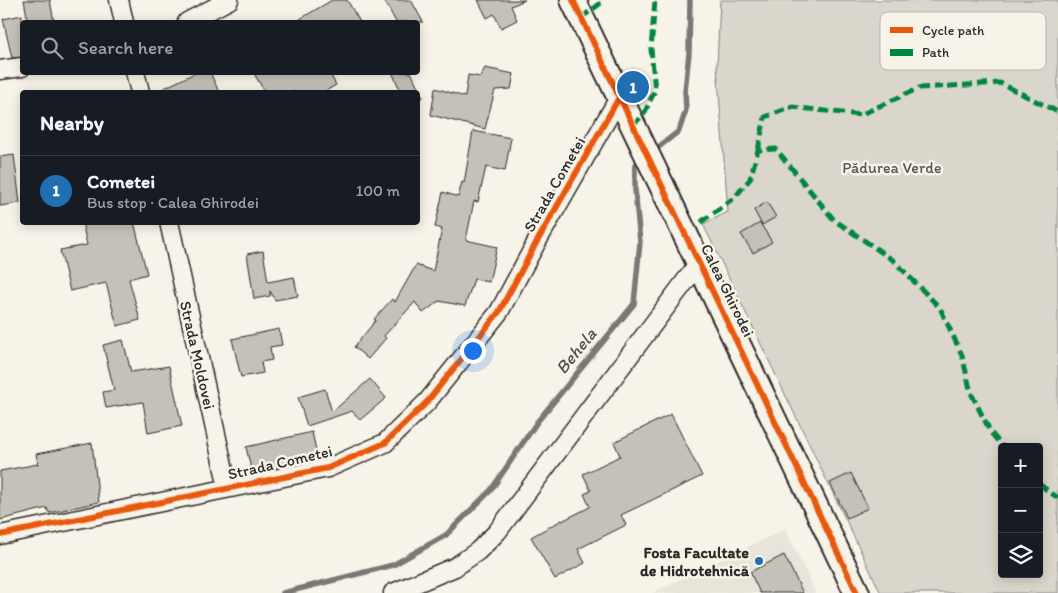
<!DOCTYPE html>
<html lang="en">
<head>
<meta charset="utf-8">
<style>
	:root { --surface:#171b24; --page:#242831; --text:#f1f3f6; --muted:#9ea1a6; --line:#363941; --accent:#1f6fb2 }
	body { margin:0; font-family:Itim,sans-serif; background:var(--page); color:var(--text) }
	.controls { position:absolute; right:15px; bottom:15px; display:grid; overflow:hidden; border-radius:5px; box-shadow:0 2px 12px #0003 }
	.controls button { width:45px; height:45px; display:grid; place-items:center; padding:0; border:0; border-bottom:1px solid var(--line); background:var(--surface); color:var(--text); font:25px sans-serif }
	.you { position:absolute; left:472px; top:350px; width:18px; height:18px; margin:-12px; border:4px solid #fff; border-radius:50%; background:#1a73e8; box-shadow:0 0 0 8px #1a73e833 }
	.badge { display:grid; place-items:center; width:32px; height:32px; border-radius:50%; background:var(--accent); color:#fff; font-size:16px; font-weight:700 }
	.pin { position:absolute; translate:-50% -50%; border:2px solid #fff; box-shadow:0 1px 5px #0006 }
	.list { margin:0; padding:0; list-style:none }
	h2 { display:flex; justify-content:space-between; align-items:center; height:65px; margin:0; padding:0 20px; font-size:21px }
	h2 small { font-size:16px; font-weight:400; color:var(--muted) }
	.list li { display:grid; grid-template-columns:32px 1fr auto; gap:15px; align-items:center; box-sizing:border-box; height:70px; padding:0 20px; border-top:1px solid var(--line) }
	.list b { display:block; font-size:19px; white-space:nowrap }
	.list p { margin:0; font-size:16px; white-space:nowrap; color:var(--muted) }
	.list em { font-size:16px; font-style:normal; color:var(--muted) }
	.icon { flex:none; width:28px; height:28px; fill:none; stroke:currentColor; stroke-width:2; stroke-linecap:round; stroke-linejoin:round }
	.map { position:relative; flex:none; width:1058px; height:593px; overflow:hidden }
	.search { position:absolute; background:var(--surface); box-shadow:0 2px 12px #0003; left:20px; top:20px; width:400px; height:55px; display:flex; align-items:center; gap:12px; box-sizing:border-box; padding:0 18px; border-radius:5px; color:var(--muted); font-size:19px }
	.panel { position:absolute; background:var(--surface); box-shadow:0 2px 12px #0003; left:20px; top:90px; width:400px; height:135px; border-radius:5px }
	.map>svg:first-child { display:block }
</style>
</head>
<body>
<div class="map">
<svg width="1058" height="593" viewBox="0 0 1058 593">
	<rect width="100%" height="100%" fill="#f7f3e8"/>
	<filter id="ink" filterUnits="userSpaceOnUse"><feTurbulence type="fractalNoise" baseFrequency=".02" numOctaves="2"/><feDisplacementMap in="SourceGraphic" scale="10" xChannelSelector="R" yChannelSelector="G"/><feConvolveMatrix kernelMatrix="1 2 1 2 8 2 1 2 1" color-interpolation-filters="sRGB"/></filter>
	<g filter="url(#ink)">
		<!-- built -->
		<path fill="#e8e4da" d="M785 529 816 593H652Z"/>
		<!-- green -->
		<path fill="#dad6cc" stroke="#82807c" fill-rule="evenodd" d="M720 0H1058V593H881L703 224 728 212 717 66ZM1002 447H1039V574H1002Z"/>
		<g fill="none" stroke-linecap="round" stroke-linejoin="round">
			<!-- stream -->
			<g stroke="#7a7874" stroke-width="5.5">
				<path d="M651 153 679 131 686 110 685 91 689 53 690 0"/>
				<path d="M283 593 393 565 446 535 491 490 537 422 634 304 640 242 635 190V165L644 159"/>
			</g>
		</g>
		<!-- building -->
		<g fill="#c4c1b9" stroke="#2b2b2b">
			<path d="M24 0H50L54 22H28Z"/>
			<path d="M332 0H347L360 22H295Z"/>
			<path d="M384 0H411L423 22H396Z"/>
			<path d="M478 0H525L511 6 517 20 501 28 494 14 487 18Z"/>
			<path d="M22 15V57L12 58 3 19Z"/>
			<path d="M485 68 514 74 511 89 495 90 485 129 431 115 435 88 465 97 468 75 480 77Z"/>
			<path d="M197 72H210L219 92H156Z"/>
			<path d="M253 72H329L336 85 324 92H265Z"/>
			<path d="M392 72H411L423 98 418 96V92H401Z"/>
			<path d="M473 131 511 138 505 171 486 167 478 202 474 201 466 240 497 247 489 282 474 279 465 306 439 301 423 313 415 302 384 336 386 338 368 359 354 347 376 320 374 319 392 299 395 302 416 265 433 271 442 229 435 227 443 192 458 197 462 182 464 183Z"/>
			<path d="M14 155 20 203 0 206V157Z"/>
			<path d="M767 202 776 217 762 225 754 210Z"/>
			<path d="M82 222H134L147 274 129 279 140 320 117 326 106 283 70 291 60 250 87 245Z"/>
			<path d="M760 223 772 242 753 253 741 234Z"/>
			<path d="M263 251 268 282 294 277 298 296 275 300 270 291V296L254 299 247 254Z"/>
			<path d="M279 329 282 345 270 347 272 360 261 362 263 373 241 377 232 339Z"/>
			<path d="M123 340 131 372 169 366 182 426 148 433 143 402 106 408 103 392 114 390 103 345Z"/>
			<path d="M370 379 386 398 360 420 352 411 307 426 298 397 325 389 332 412Z"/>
			<path d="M671 414 702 476 621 515 626 525 578 549 585 563 555 579 531 537 562 520V521L590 507 584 494 591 491 583 474 620 456 614 442Z"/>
			<path d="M312 432 318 459 252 473 246 447Z"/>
			<path d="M92 443 99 502 49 513 47 508 0 520V471L38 464 36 454Z"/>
			<path d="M851 473 868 508 847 518 830 483Z"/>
			<path d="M784 555 803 593H760L750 572Z"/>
		</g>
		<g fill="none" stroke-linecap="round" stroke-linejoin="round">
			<!-- street casing -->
			<g stroke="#2b2b2b" stroke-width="21">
				<g id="street">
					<path d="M119 0 124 22"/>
					<path d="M187 22 229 0"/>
					<path d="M0 70 22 67"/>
					<path d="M135 72 140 92"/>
					<path d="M169 222 228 488"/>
					<path d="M0 535 328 468 385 443 427 402 499 312 535 245 620 96"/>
					<path d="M393 593 455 567 478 551 497 532 699 263"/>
				</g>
			</g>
			<!-- secondary casing -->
			<g stroke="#2b2b2b" stroke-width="28">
				<path id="secondary" d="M573 0 857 593"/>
			</g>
			<!-- street -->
			<use href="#street" stroke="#f7f3e8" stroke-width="18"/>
			<!-- secondary -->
			<use href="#secondary" stroke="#f7f3e8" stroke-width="24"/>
			<!-- quiet -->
			<g stroke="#00873e" stroke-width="5" stroke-dasharray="10 5" stroke-linecap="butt">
				<path d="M581 18 605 0"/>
				<path d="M633 125 644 114 655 90 651 49 655 0"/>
				<path d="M758 150 765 117 792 107 860 115 919 88 1000 83 1058 112"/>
				<path d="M701 222 735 197 750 179 758 150 776 149 834 220 893 260 940 308 962 355 971 393 991 433 1003 447"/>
				<path d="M1039 484 1058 498"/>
			</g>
			<!-- cycleway casing -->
			<g stroke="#f7f3e8" stroke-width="9">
				<g id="cycleway">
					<path d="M573 0 857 593"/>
					<path d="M0 535 328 468 385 443 427 402 499 312 535 245 620 96"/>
				</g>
			</g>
			<!-- cycleway -->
			<use href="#cycleway" stroke="#e8590c" stroke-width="6"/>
		</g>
	</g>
	<!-- markers -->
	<circle fill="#1f6fb2" stroke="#f7f3e8" stroke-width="2" cx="759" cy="561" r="5"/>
	<g text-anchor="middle" stroke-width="5" stroke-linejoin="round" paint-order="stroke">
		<!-- park labels -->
		<g font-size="16" fill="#575653" stroke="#f7f3e8">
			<text x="892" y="173">Pădurea Verde</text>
		</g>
		<!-- street labels -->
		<g font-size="16" fill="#2b2b2b" stroke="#f7f3e8">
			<text transform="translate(554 184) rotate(-60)" y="6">Strada Cometei</text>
			<text transform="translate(728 290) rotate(64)" y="6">Calea Ghirodei</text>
			<text transform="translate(198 355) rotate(77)" y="6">Strada Moldovei</text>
			<text transform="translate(280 462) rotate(-13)" y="6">Strada Cometei</text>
		</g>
		<!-- poi labels -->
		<g font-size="16" font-weight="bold" fill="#2b2b2b" stroke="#f7f3e8" text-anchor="end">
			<text x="749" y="558">Fosta Facultate<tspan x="749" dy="18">de Hidrotehnică</tspan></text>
		</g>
		<!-- water labels -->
		<g font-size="18" font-style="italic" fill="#53524f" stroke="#f7f3e8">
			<text transform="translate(576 351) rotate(-51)" y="6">Behela</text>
		</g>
	</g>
	<!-- legend -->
	<rect x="880" y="12" width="166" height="58" rx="8" fill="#f7f3e8" stroke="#bab7af" stroke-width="1"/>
	<rect x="890" y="27" width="23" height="6" fill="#e8590c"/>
	<rect x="890" y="49" width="23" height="7" fill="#00873e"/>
	<g font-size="14" fill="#2b2b2b">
		<text x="922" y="35">Cycle path</text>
		<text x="922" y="57">Path</text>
	</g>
</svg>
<div class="controls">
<button>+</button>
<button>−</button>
<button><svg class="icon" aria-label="layers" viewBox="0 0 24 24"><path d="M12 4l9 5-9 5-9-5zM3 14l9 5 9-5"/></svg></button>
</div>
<div class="you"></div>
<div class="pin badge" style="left:633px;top:87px">1</div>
<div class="search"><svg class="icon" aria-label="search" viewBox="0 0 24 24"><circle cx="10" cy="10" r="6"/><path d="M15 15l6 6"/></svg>Search here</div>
<section class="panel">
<h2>Nearby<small></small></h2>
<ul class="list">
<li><span class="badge">1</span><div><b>Cometei</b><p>Bus stop · Calea Ghirodei</p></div><em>100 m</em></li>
</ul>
</section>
</div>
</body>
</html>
